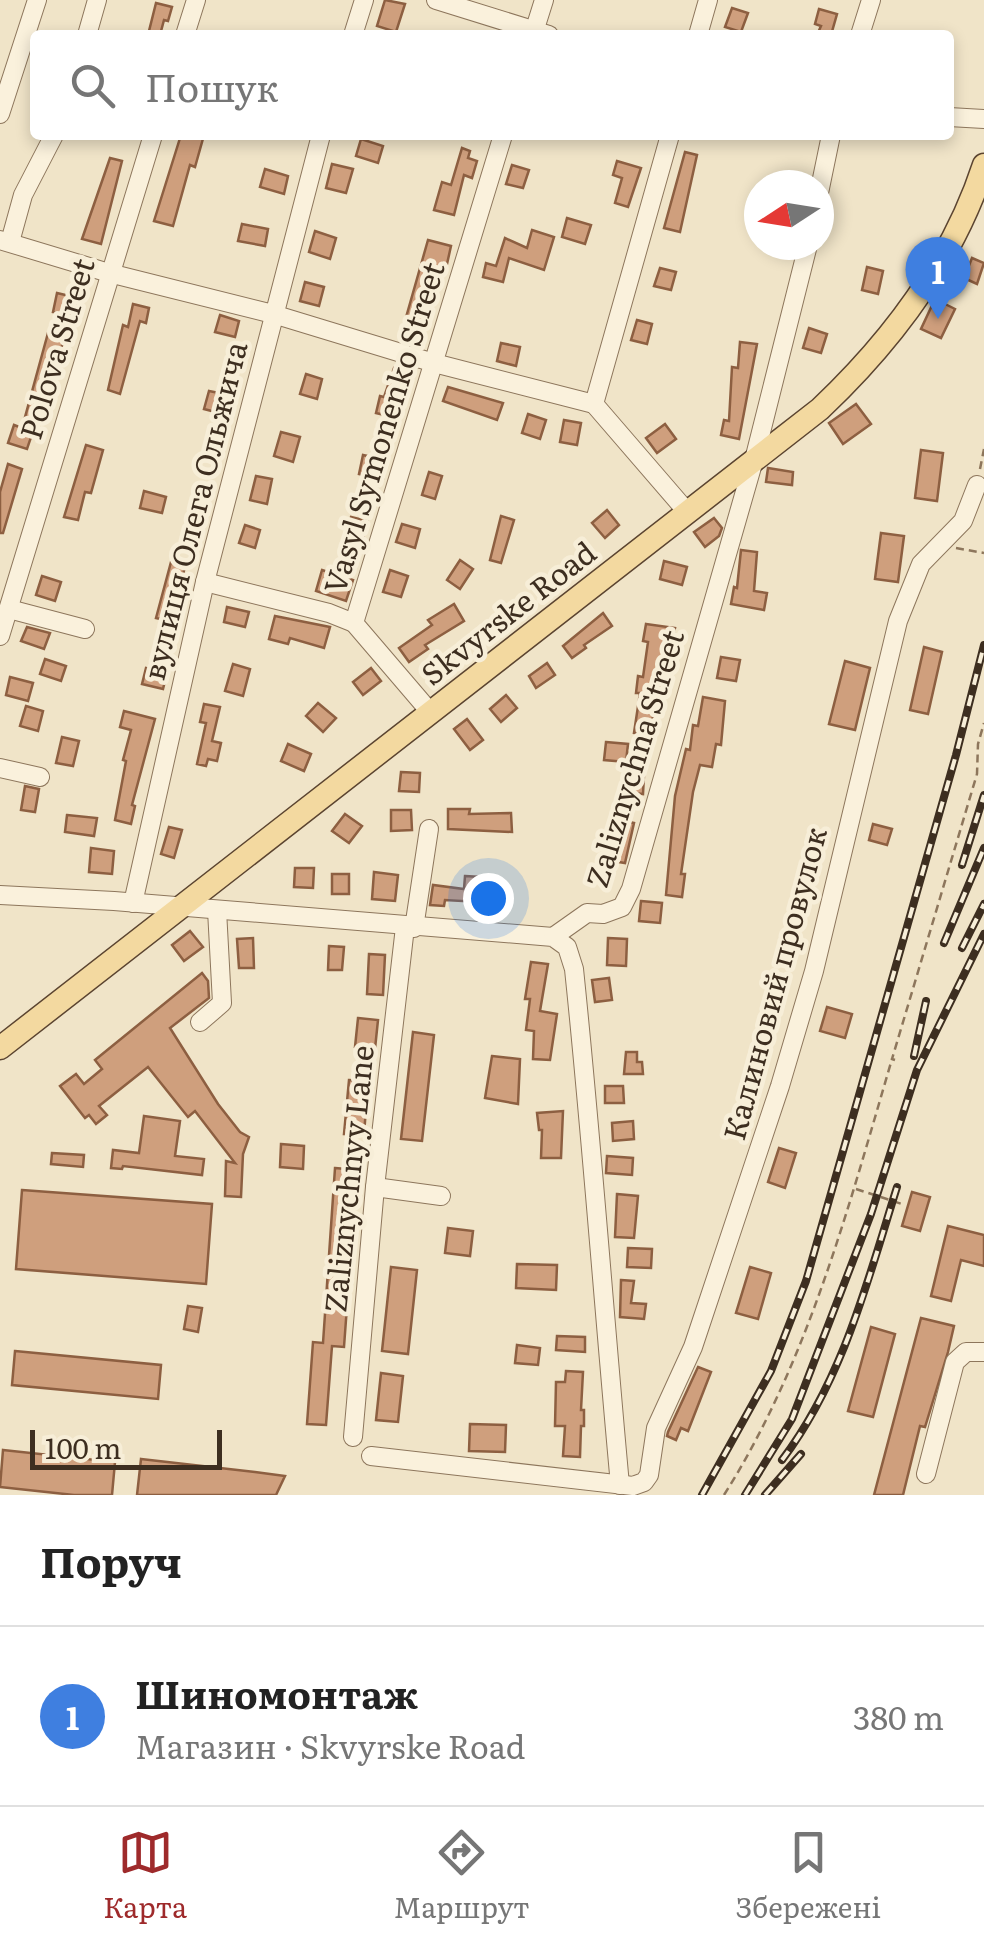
<!DOCTYPE html>
<html lang="uk">
<head>
<meta charset="utf-8">
<style>
	:root { --surface:#fff; --page:#f2f2f2; --text:#222; --muted:#767676; --line:#e0e0e0; --accent:#9e2a2b }
	body { margin:0; font-family:Literata,serif; background:var(--page); color:var(--text) }
	.compass { position:absolute; left:744px; top:170px; width:90px; height:90px; border-radius:50%; background:var(--surface); box-shadow:0 5px 15px #0003; rotate:258deg }
	.scale { position:absolute; left:30px; bottom:25px; width:192px; box-sizing:border-box; padding-left:10px; border:5px solid #3d2e20; border-top:0; font-size:28px; line-height:35px; white-space:nowrap; color:#3d2e20; -webkit-text-stroke:8px #f7eed8; paint-order:stroke }
	.you { position:absolute; left:488px; top:898px; width:35px; height:35px; margin:-25px; border:8px solid #fff; border-radius:50%; background:#1a73e8; box-shadow:0 0 0 15px #1a73e833 }
	.badge { display:grid; place-items:center; width:65px; height:65px; border-radius:50%; background:var(--accent); color:#fff; font-size:32px; font-weight:700 }
	.pin { position:absolute; translate:-50% -82px; filter:drop-shadow(0 2px 5px #0008) }
	.pin::after { content:''; position:absolute; top:52px; width:35px; height:30px; background:inherit; clip-path:polygon(0 0,100% 0,50% 100%) }
	.list { margin:0; padding:0; list-style:none }
	h2 { display:flex; justify-content:space-between; align-items:center; height:130px; margin:0; padding:0 40px; font-size:42px }
	h2 small { font-size:32px; font-weight:400; color:var(--muted) }
	.list li { display:grid; grid-template-columns:65px 1fr auto; gap:30px; align-items:center; box-sizing:border-box; height:180px; padding:0 40px; border-top:2px solid var(--line) }
	.list b { display:block; font-size:38px; white-space:nowrap }
	.list p { margin:0; font-size:32px; white-space:nowrap; color:var(--muted) }
	.list em { font-size:32px; font-style:normal; color:var(--muted) }
	.icon { flex:none; width:55px; height:55px; fill:none; stroke:currentColor; stroke-width:2; stroke-linecap:round; stroke-linejoin:round }
	.map { position:relative; flex:none; width:984px; height:1495px; overflow:hidden }
	.search { position:absolute; background:var(--surface); box-shadow:0 5px 15px #0003; left:30px; right:30px; top:30px; height:110px; display:flex; align-items:center; gap:25px; box-sizing:border-box; padding:0 35px; border-radius:10px; color:var(--muted); font-size:38px }
	.sheet { height:310px; background:var(--surface) }
	nav { display:flex; justify-content:space-around; align-items:center; box-sizing:border-box; height:140px; border-top:2px solid var(--line); background:var(--surface); font-size:28px; color:var(--muted) }
	nav a { display:grid; justify-items:center; gap:5px }
	nav .on { color:var(--accent) }
	.map>svg:first-child { display:block }
</style>
</head>
<body>
<div class="map">
<svg width="984" height="1495" viewBox="0 0 984 1495">
	<rect width="100%" height="100%" fill="#f0e4c8"/>
	<!-- building -->
	<g fill="#cf9f7d" stroke="#8d5f41" stroke-width="2.5">
		<path d="M385 0 405 4 396 32 377 26Z"/>
		<path d="M156 3 172 7 168 21 164 20 160 35H148Z"/>
		<path d="M732 8 748 13 741 32 725 27Z"/>
		<path d="M819 9 837 14 831 35H817L821 26 815 24Z"/>
		<path d="M181 135H204L195 167 190 165 173 226 154 221Z"/>
		<path d="M361 139 383 146 378 163 356 156Z"/>
		<path d="M462 148 470 151 468 158 477 161 472 178 464 175 454 215 434 210 442 182 451 185Z"/>
		<path d="M685 152 697 155 680 232 664 228Z"/>
		<path d="M110 158 122 161 101 244 82 239Z"/>
		<path d="M617 161 641 168 628 207 615 203 622 178 613 175Z"/>
		<path d="M332 164 353 169 346 193 326 188Z"/>
		<path d="M512 165 529 170 523 188 506 184Z"/>
		<path d="M265 169 288 176 284 194 260 187Z"/>
		<path d="M567 218 591 225 585 244 562 237Z"/>
		<path d="M242 224 268 229 265 246 238 241Z"/>
		<path d="M532 230 554 237 544 270 509 258 503 282 483 277 486 263 496 266 505 238 527 248Z"/>
		<path d="M315 231 336 238 330 259 309 252Z"/>
		<path d="M428 240 451 246 447 264 443 263 425 328 405 321Z"/>
		<path d="M972 258 984 263 977 284 964 278Z"/>
		<path d="M867 267 883 271 878 294 862 290Z"/>
		<path d="M660 268 676 272 671 290 654 286Z"/>
		<path d="M305 282 324 287 319 306 300 301Z"/>
		<path d="M57 293 78 298 74 317 53 312Z"/>
		<path d="M935 299 955 309 941 338 921 329Z"/>
		<path d="M133 304 149 308 146 323 140 321 120 394 108 390 123 325 128 327Z"/>
		<path d="M220 315 239 321 235 337 215 332Z"/>
		<path d="M637 320 652 324 647 344 631 340Z"/>
		<path d="M809 328 827 334 821 353 803 348Z"/>
		<path d="M48 333 65 337 27 449 8 443 14 425 22 428Z"/>
		<path d="M740 342 757 344 739 439 721 435 724 420 729 421 732 367 738 368Z"/>
		<path d="M501 343 520 347 516 366 497 361Z"/>
		<path d="M394 368 412 374 407 388 403 387 397 418 376 413 380 396 384 397Z"/>
		<path d="M306 374 322 379 317 399 300 394Z"/>
		<path d="M221 384 234 387 227 415 204 409 209 391 219 393Z"/>
		<path d="M448 387 503 403 497 420 443 401Z"/>
		<path d="M856 404 871 424 843 444 829 423Z"/>
		<path d="M528 414 546 420 540 439 522 433Z"/>
		<path d="M564 420 581 423 577 445 560 442Z"/>
		<path d="M665 424 676 439 657 453 646 438Z"/>
		<path d="M281 432 300 437 293 462 274 456Z"/>
		<path d="M86 445 103 450 91 493 85 492 78 520 64 517Z"/>
		<path d="M921 450 943 453 937 501 915 498Z"/>
		<path d="M363 455 387 460 383 479 359 474Z"/>
		<path d="M8 464 22 469 3 533H0V492Z"/>
		<path d="M768 468 793 472 792 485 766 482Z"/>
		<path d="M429 472 442 476 435 499 422 495Z"/>
		<path d="M256 476 272 479 267 504 250 500Z"/>
		<path d="M144 491 166 497 162 513 140 508Z"/>
		<path d="M607 510 619 525 605 538 592 523Z"/>
		<path d="M501 516 514 520 501 563 490 560Z"/>
		<path d="M351 517 367 521 362 544 345 539Z"/>
		<path d="M714 518 722 528 719 536 705 547 694 532Z"/>
		<path d="M402 524 420 529 415 548 396 542Z"/>
		<path d="M245 525 260 530 255 548 239 543Z"/>
		<path d="M881 533 904 536 898 582 875 579Z"/>
		<path d="M741 550 757 552 754 591 767 593 764 610 731 604 734 587 737 588Z"/>
		<path d="M460 560 473 569 460 589 447 580Z"/>
		<path d="M664 561 687 567 682 585 660 579Z"/>
		<path d="M171 562 185 566 173 622 156 618Z"/>
		<path d="M322 570 353 580 346 601 316 591Z"/>
		<path d="M390 570 408 576 401 597 383 592Z"/>
		<path d="M42 576 61 582 55 601 36 595Z"/>
		<path d="M454 604 464 621 425 645 428 649 409 662 399 648 432 625 428 620Z"/>
		<path d="M227 607 249 612 245 627 224 622Z"/>
		<path d="M603 613 612 626 584 645 586 648 572 658 563 646Z"/>
		<path d="M275 616 330 627 324 648 290 638 288 644 269 639Z"/>
		<path d="M646 624 675 628 661 697 656 696 650 735 634 733 640 693H636L638 676 643 677 648 642 643 641Z"/>
		<path d="M27 627 50 633 44 649 21 641Z"/>
		<path d="M924 647 942 652 928 714 910 710Z"/>
		<path d="M721 657 740 660 736 681 717 678Z"/>
		<path d="M45 659 66 666 61 681 40 674Z"/>
		<path d="M845 661 870 668 855 730 829 724Z"/>
		<path d="M547 663 555 675 536 688 529 676Z"/>
		<path d="M233 664 250 669 243 696 225 691Z"/>
		<path d="M146 668 167 673 163 689 142 684Z"/>
		<path d="M371 668 381 681 363 695 353 682Z"/>
		<path d="M10 677 33 683 28 701 6 695Z"/>
		<path d="M506 695 517 708 501 722 490 709Z"/>
		<path d="M703 697 725 701 721 745 716 744 712 767 700 765 693 792 681 874H685L682 897 666 895 675 796 686 749 690 750 693 725 698 726Z"/>
		<path d="M318 703 336 718 323 732 306 716Z"/>
		<path d="M204 704 220 707 212 741 221 743 217 761 208 759 206 766 197 764 206 723 200 722Z"/>
		<path d="M26 706 43 711 38 731 20 726Z"/>
		<path d="M124 711 155 719 132 805 135 806 131 824 115 820 126 761 123 760 131 730 120 727Z"/>
		<path d="M467 719 483 740 470 750 454 729Z"/>
		<path d="M62 737 79 741 73 766 56 763Z"/>
		<path d="M606 742 628 744 626 762 604 760Z"/>
		<path d="M288 744 311 754 304 771 281 761Z"/>
		<path d="M401 772 420 773 419 792 399 791Z"/>
		<path d="M626 773 644 775 643 794 624 792Z"/>
		<path d="M25 786 39 789 35 812 21 810Z"/>
		<path d="M448 809H470L469 814 511 813 512 832 448 829Z"/>
		<path d="M391 810H411L412 830 391 831Z"/>
		<path d="M345 814 362 826 349 843 332 831Z"/>
		<path d="M67 815 97 818 94 836 65 832Z"/>
		<path d="M615 819 634 823 625 863 606 860Z"/>
		<path d="M873 824 892 829 887 845 869 840Z"/>
		<path d="M169 827 182 830 174 858 161 854Z"/>
		<path d="M91 848 114 851 112 874 89 872Z"/>
		<path d="M295 868H314L313 888 294 887Z"/>
		<path d="M374 872 398 875 395 901 372 899Z"/>
		<rect x="332" y="874" width="17" height="20"/>
		<path d="M465 876 481 877 479 902 445 900 444 906 430 905 433 885 464 889Z"/>
		<path d="M641 901 662 903 660 923 639 921Z"/>
		<path d="M190 931 203 947 184 961 172 945Z"/>
		<path d="M253 938 254 968H239L237 939Z"/>
		<path d="M608 938 627 939 626 966 607 965Z"/>
		<path d="M329 946 344 947 342 970H328Z"/>
		<path d="M369 954 385 955 383 995 367 994Z"/>
		<path d="M531 962 548 964 540 1011 557 1014 550 1060 533 1059 534 1031 526 1030 530 999H525Z"/>
		<path d="M202 973 208 981 209 998 170 1028 218 1104 240 1132 249 1137 243 1154 241 1197 225 1196 226 1161 235 1163 195 1111 188 1117 148 1067 99 1106 107 1115 96 1124 89 1115 85 1118 60 1086 76 1074 84 1084 102 1069 95 1060Z"/>
		<path d="M609 978 612 1000 595 1002 592 980Z"/>
		<path d="M827 1007 852 1014 845 1038 820 1031Z"/>
		<path d="M358 1018 378 1020 375 1049 355 1047Z"/>
		<path d="M413 1032 434 1035 422 1141 401 1139Z"/>
		<path d="M626 1052H637V1062H642L643 1074H624Z"/>
		<path d="M492 1056 520 1059 518 1104 485 1098Z"/>
		<path d="M349 1080 368 1081 364 1135 344 1134Z"/>
		<path d="M605 1086H623L624 1103H605Z"/>
		<path d="M563 1111 561 1158H541L542 1130H539L537 1113Z"/>
		<path d="M144 1116 180 1121 175 1156 204 1159 202 1175 123 1166 122 1169 111 1168 113 1150 139 1153Z"/>
		<path d="M633 1121 634 1139 613 1141 612 1123Z"/>
		<path d="M281 1144 304 1146 303 1169 280 1167Z"/>
		<path d="M779 1148 796 1153 785 1188 768 1182Z"/>
		<path d="M52 1153 84 1155 83 1167 51 1164Z"/>
		<path d="M607 1156 633 1158 632 1175 606 1173Z"/>
		<path d="M335 1168 357 1170 344 1347 332 1346 326 1425 307 1424 313 1342 323 1343Z"/>
		<path d="M22 1190 212 1204 206 1284 16 1269Z"/>
		<path d="M912 1192 930 1197 920 1231 902 1226Z"/>
		<path d="M617 1194 638 1196 634 1238 615 1237Z"/>
		<path d="M948 1226 984 1235V1266L961 1260 951 1301 931 1296Z"/>
		<path d="M448 1228 473 1231 470 1256 445 1253Z"/>
		<path d="M628 1248 652 1249 651 1268 627 1267Z"/>
		<path d="M517 1264 557 1265 556 1290 516 1288Z"/>
		<path d="M391 1267 417 1270 408 1354 382 1351Z"/>
		<path d="M750 1267 771 1273 758 1319 736 1313Z"/>
		<path d="M621 1280 634 1281 631 1303 646 1304 644 1319 620 1317Z"/>
		<path d="M188 1306 202 1308 198 1332 184 1329Z"/>
		<path d="M921 1318 954 1326 948 1352 925 1427 920 1426 903 1495H874Z"/>
		<path d="M871 1327 895 1334 873 1417 848 1411Z"/>
		<path d="M557 1336 585 1337V1352L556 1350Z"/>
		<path d="M517 1345 540 1348 538 1365 515 1363Z"/>
		<path d="M15 1351 161 1365 158 1399 12 1385Z"/>
		<path d="M698 1367 711 1372 688 1431 681 1428 676 1440 667 1436 668 1432Z"/>
		<path d="M566 1371 583 1372 581 1410H584V1426H581L580 1457 563 1456 565 1426H555L556 1382H565Z"/>
		<path d="M381 1373 403 1376 398 1422 376 1420Z"/>
		<path d="M470 1424 506 1425 505 1452 469 1451Z"/>
		<path d="M3 1450 115 1462 112 1495H74L0 1487Z"/>
		<path d="M141 1459 255 1472 285 1476 276 1495H137Z"/>
	</g>
	<g fill="none" stroke-linecap="round" stroke-linejoin="round">
		<!-- minor casing -->
		<g stroke="#8d765c" stroke-width="20">
			<g id="minor">
				<path d="M436 0 549 35"/>
				<path d="M87 35 97 0"/>
				<path d="M185 35 196 0"/>
				<path d="M353 35 364 0"/>
				<path d="M533 35 544 0"/>
				<path d="M698 35 708 0"/>
				<path d="M860 35 871 0"/>
				<path d="M0 114 37 0"/>
				<path d="M949 117 984 119"/>
				<path d="M670 135 594 404 688 513"/>
				<path d="M819 193 831 135"/>
				<path d="M0 240 109 273 273 314 434 363 594 404"/>
				<path d="M10 242 23 195 54 135"/>
				<path d="M205 582 329 613 354 623"/>
				<path d="M9 609 85 629"/>
				<path d="M0 636 153 135"/>
				<path d="M431 713 354 623 503 135"/>
				<path d="M0 768 40 777"/>
				<path d="M0 895 114 901 553 937 567 947 574 969C592 1141 604 1313 620 1485"/>
				<path d="M133 903 205 582 321 135"/>
				<path d="M414 928 429 829"/>
				<path d="M553 937 587 913 603 914 622 907 631 889 754 460 808 245"/>
				<path d="M200 1022 222 1003 217 910"/>
				<path d="M375 1187 441 1196"/>
				<path d="M353 1437 375 1187 405 927"/>
				<path d="M371 1456 633 1486 644 1482 649 1475 656 1428 693 1347 780 1086 814 971 898 621 921 564 963 521 977 485"/>
				<path d="M926 1474 955 1362 966 1352H984"/>
			</g>
		</g>
		<!-- major casing -->
		<g stroke="#5b4430" stroke-width="25">
			<path id="major" d="M0 1048 820 409C892 341 953 260 984 165"/>
		</g>
		<!-- path -->
		<g stroke="#8d765c" stroke-width="2.5" stroke-dasharray="8 5" stroke-linecap="butt">
			<path d="M980 469 984 449"/>
			<path d="M956 548 984 553"/>
			<path d="M895 1060 892 1059 977 774 978 744 984 723"/>
			<path d="M856 1189 902 1204"/>
			<path d="M724 1495C808 1362 848 1209 892 1059"/>
		</g>
		<!-- minor -->
		<use href="#minor" stroke="#faf1dc" stroke-width="18"/>
		<!-- major -->
		<use href="#major" stroke="#f3d9a0" stroke-width="22"/>
		<!-- rail casing -->
		<g stroke="#3d2e20" stroke-width="8">
			<g id="rail">
				<path d="M962 865 984 795"/>
				<path d="M944 943 984 848"/>
				<path d="M962 948 984 904"/>
				<path d="M914 1056 926 1001"/>
				<path d="M782 1460C843 1379 867 1283 897 1187"/>
				<path d="M702 1495 771 1371 806 1281 956 755 984 645"/>
				<path d="M745 1495 792 1419 871 1214 917 1070 984 934"/>
				<path d="M765 1495 801 1454"/>
			</g>
		</g>
		<!-- rail -->
		<use href="#rail" stroke="#f7eed8" stroke-width="4" stroke-dasharray="11" stroke-linecap="butt"/>
	</g>
	<g text-anchor="middle" stroke-width="9" stroke-linejoin="round" paint-order="stroke">
		<!-- street labels -->
		<g font-size="30" fill="#3d2e20" stroke="#f7eed8">
			<text transform="translate(58 349) rotate(-73)" y="10">Polova Street</text>
			<text transform="translate(385 428) rotate(-73)" y="10">Vasyl Symonenko Street</text>
			<text transform="translate(196 511) rotate(-76)" y="10">вулиця Олега Ольжича</text>
			<text transform="translate(509 614) rotate(-38)" y="10">Skvyrske Road</text>
			<text transform="translate(636 759) rotate(-73)" y="10">Zaliznychna Street</text>
			<text transform="translate(776 984) rotate(-75)" y="10">Калиновий провулок</text>
			<text transform="translate(350 1179) rotate(-84)" y="10">Zaliznychnyy Lane</text>
		</g>
	</g>
</svg>
<svg class="compass" viewBox="-18 -18 36 36"><path d="M0-13l5 13h-10z" fill="#e53935"/><path d="M0 13l5-13h-10z" fill="#767676"/></svg>
<div class="scale">100 m</div>
<div class="you"></div>
<div class="pin badge" style="left:938px;top:319px;background:#3f7fe0">1</div>
<div class="search"><svg class="icon" aria-label="search" viewBox="0 0 24 24"><circle cx="10" cy="10" r="6"/><path d="M15 15l6 6"/></svg>Пошук</div>
</div>
<section class="sheet">
<h2>Поруч<small></small></h2>
<ul class="list">
<li><span class="badge" style="background:#3f7fe0">1</span><div><b>Шиномонтаж</b><p>Магазин · Skvyrske Road</p></div><em>380 m</em></li>
</ul>
</section>
<nav>
<a class="on"><svg class="icon" aria-label="map" viewBox="0 0 24 24"><path d="M3 6l6-2 6 2 6-2v14l-6 2-6-2-6 2zM9 4v14M15 6v14"/></svg>Карта</a>
<a><svg class="icon" aria-label="directions" viewBox="0 0 24 24"><path d="M12 3l9 9-9 9-9-9zM9 14v-3h6M13 9l2 2-2 2"/></svg>Маршрут</a>
<a><svg class="icon" aria-label="saved" viewBox="0 0 24 24"><path d="M7 4h10v16l-5-4-5 4z"/></svg>Збережені</a>
</nav>
</body>
</html>
